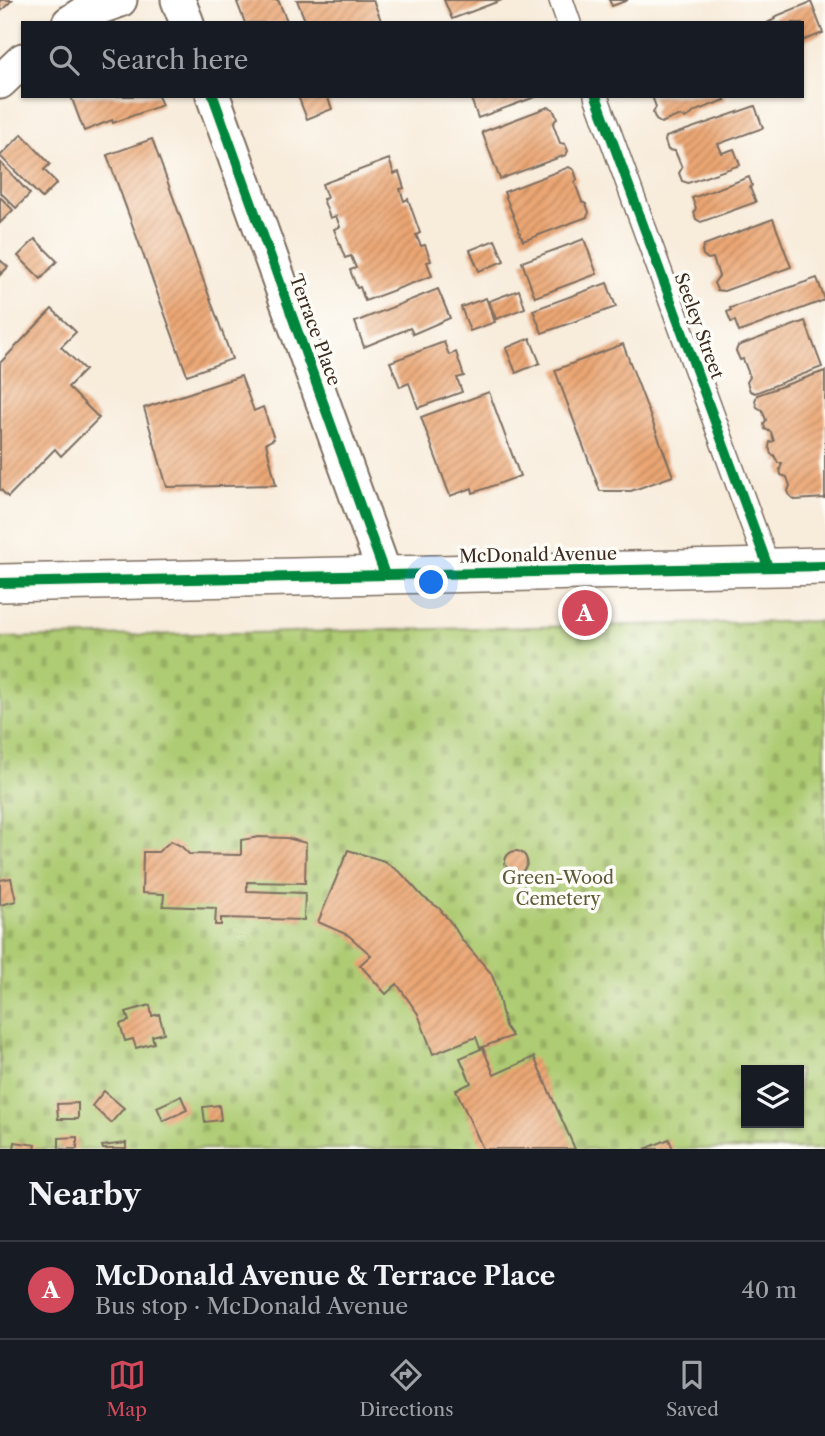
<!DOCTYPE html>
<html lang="en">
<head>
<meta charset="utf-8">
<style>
	:root { --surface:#171b24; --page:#20242c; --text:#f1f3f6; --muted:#9ea1a6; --line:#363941; --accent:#d1495b }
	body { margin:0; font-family:"Libre Caslon Text",serif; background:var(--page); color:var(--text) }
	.controls { position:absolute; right:21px; bottom:21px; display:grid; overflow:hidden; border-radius:0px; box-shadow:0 2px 5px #0004 }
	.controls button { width:63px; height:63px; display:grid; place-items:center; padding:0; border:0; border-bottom:2px solid var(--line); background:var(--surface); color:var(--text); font:35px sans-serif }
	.you { position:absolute; left:432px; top:583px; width:24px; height:24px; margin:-18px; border:5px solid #fff; border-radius:50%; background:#1a73e8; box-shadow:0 0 0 10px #1a73e833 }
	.badge { display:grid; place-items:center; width:46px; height:46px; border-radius:50%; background:var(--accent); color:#fff; font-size:23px; font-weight:700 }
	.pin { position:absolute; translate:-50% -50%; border:4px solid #fff; box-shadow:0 2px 7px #0006 }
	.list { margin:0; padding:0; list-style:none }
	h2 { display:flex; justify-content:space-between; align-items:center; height:91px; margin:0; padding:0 28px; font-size:30px }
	h2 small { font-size:23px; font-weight:400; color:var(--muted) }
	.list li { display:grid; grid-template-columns:46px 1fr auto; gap:21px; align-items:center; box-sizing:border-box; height:98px; padding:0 28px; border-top:2px solid var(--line) }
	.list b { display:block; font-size:26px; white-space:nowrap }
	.list p { margin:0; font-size:23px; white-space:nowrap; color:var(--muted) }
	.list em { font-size:23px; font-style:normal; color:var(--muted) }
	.icon { flex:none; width:38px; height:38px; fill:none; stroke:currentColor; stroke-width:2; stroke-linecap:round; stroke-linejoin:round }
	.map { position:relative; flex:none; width:825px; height:1149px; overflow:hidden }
	.search { position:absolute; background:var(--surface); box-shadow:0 2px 5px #0004; left:21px; right:21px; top:21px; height:77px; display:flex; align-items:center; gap:18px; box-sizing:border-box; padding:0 24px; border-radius:0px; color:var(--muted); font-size:26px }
	.sheet { height:189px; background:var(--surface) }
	nav { display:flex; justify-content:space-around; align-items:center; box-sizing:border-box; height:98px; border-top:2px solid var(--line); background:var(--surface); font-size:19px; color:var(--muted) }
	nav a { display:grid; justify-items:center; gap:4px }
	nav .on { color:var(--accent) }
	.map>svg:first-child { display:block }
</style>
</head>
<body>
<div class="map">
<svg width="825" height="1149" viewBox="0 0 825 1149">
	<defs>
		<pattern id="cemetery-stones" width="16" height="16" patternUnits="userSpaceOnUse" patternTransform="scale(1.75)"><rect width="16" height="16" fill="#aecc73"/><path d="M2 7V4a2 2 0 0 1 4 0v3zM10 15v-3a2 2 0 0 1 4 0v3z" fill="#97af63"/></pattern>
		<pattern id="building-hatch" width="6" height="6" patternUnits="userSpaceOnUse" patternTransform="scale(1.75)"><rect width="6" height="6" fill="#eba673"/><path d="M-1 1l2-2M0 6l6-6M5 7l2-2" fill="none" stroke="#c0875e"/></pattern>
	</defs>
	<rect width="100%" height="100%" fill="#fdfcf7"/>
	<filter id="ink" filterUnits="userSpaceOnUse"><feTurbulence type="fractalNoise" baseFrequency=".0143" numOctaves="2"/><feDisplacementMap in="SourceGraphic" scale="14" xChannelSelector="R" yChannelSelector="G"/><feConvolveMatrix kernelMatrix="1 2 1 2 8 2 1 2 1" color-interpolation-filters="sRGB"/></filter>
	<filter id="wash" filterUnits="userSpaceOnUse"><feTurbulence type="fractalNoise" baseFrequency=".00686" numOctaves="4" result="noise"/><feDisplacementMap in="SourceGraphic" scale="28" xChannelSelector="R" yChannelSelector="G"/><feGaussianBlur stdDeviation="1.57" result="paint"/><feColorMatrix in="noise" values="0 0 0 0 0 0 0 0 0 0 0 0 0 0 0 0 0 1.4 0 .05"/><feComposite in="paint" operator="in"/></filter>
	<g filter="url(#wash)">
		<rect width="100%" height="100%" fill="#f8ecdb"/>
		<!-- cemetery -->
		<path fill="url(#cemetery-stones)" stroke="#747b48" stroke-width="2" fill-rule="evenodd" d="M825 621V1149H0V638ZM746 1070H799V1123H746Z"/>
		<g id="blocks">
			<!-- building -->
			<g fill="url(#building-hatch)">
				<path d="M0 0H12L0 12Z"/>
				<path d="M243 0H278L288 23H245L237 2Z"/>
				<path d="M297 0H373L382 23H306Z"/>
				<path d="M444 0H502L452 19Z"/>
				<path d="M609 0H628L612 6Z"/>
				<path d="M811 2 823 33 802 41V23H767L775 19 774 17Z"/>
				<path d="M71 96H158L162 105 113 123 112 120 84 131Z"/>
				<path d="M298 96H327L332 109 307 119Z"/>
				<path d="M470 96H534L535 97 478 118Z"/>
				<path d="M652 96H724L725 100 695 111 691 115 685 118 678 116 661 123 656 120 653 113 656 107Z"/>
				<path d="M755 106 763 128 718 144 722 153 734 149 740 165 688 183 682 181 679 173 682 168 675 151 668 150 665 141 666 137Z"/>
				<path d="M548 107 553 109 557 118 553 124 560 143 565 144 568 151 566 155 500 179 482 132Z"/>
				<path d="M22 134 50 164 44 170 57 183 42 198 0 156Z"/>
				<path d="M152 139 232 359 187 375 107 155Z"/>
				<path d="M389 159 394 174 399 172 404 188 400 189 404 201 408 199 420 233 416 235 421 246 425 245 431 261 427 262 432 276 365 301 360 287 357 288 350 270 356 268 351 256 345 258 334 229 340 227 336 216 330 218 323 199 327 198 322 184Z"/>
				<path d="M0 162 30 194 16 208 0 192Z"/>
				<path d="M569 167 574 170 577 179 575 183 582 202 586 204 589 212 587 217 523 241 504 192Z"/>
				<path d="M749 177 752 185 750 188 756 202 701 222 696 219 694 212 696 208 692 198Z"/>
				<path d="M0 197 13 210 0 223Z"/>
				<path d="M773 219 791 267 724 291 717 290 714 283 719 276 713 258 708 259 703 255 702 250 704 245Z"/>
				<path d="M35 239 57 261 41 279 18 256Z"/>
				<path d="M584 239 597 274 535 297 522 262Z"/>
				<path d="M495 240 504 261 479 271 470 250Z"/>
				<path d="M0 260 8 267 0 275Z"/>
				<path d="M817 278 825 300 739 332 735 321 731 322 727 312 731 310 730 308Z"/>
				<path d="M607 283 616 307 542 333 533 310Z"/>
				<path d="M438 289 450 318 413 334 410 328 364 347 355 322Z"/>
				<path d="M519 290 525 308 496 319 489 301Z"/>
				<path d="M486 298 495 322 470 331 461 307Z"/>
				<path d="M52 309 76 332 61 347 85 370 68 387 99 418 61 456 55 449 8 497 0 489V363Z"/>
				<path d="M805 321 822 367 755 393 750 391 747 382 750 377 743 359 740 360 736 351 738 346Z"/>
				<path d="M530 338 540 363 516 373 506 348Z"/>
				<path d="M444 342 449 355 456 352 464 376 457 378 462 392 418 408 409 383 400 387 390 362Z"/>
				<path d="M623 344 673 476 631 491H600L555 370Z"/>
				<path d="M825 371V498L795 500 790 496 788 491 790 486 787 477 781 475 780 469 782 463H778L774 455 771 454 769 447 770 442 774 441 771 432 765 429 764 424 766 420 762 410 757 407 755 401 757 395Z"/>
				<path d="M241 376 254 411 263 407 274 439 266 443 276 485 167 487 144 408Z"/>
				<path d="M489 392 520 476 473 493 472 488 450 496 421 417Z"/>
				<path d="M259 837 287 838 306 843 305 883 247 882V891L305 893 304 920 221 918V925H215L216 908 163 906 164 894 142 893 143 852H158L171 841 181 846 189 854 241 855V840Z"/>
				<path d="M348 850 384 861 402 874 423 897 439 908 453 925 462 940 491 973 496 985 505 1026 512 1036 480 1048 476 1037 433 1054 418 1014 397 984 386 994 360 965 371 955 348 935 318 922Z"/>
				<circle cx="516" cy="862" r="11"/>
				<path d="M11 878 16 901 0 905V880Z"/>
				<path d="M150 1005 152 1016 159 1014 164 1033 152 1036 154 1043 136 1048 133 1039 125 1041 120 1024 129 1021 126 1012Z"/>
				<path d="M483 1048 494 1075 534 1057 575 1149H483L456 1090 471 1083 460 1058Z"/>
				<path d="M104 1091 124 1108 111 1123 92 1106Z"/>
				<path d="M181 1096 187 1110 163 1121 157 1107Z"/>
				<path d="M78 1103V1119H58L57 1104Z"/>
				<path d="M219 1105 221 1120 205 1122 203 1107Z"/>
				<path d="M77 1137V1149H59V1138Z"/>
				<path d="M669 1139 673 1149H645Z"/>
				<path d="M15 1142 36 1145 35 1149H14Z"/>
				<path d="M126 1143V1149H103L102 1146Z"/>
			</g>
		</g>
	</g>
	<g filter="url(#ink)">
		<use href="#blocks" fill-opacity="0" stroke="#7d6e60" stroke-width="2"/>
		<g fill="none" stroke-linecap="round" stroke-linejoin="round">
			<!-- street casing -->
			<g stroke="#7d6e60" stroke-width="26">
				<g id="street">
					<path d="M561 0 569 23"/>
					<path d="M596 96 768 567"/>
				</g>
			</g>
			<!-- secondary casing -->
			<g stroke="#7d6e60" stroke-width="37">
				<g id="secondary">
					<path d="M178 0 187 23"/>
					<path d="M69 23 84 13 120 0"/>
					<path d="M0 82 23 60"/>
					<path d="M213 96 385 575"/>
				</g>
			</g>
			<!-- primary casing -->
			<g stroke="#7d6e60" stroke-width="40">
				<path id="primary" d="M0 583 825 566"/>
			</g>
			<!-- street -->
			<use href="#street" stroke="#fff" stroke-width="23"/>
			<!-- secondary -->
			<use href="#secondary" stroke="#fff" stroke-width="33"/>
			<!-- primary -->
			<use href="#primary" stroke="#fff" stroke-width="37"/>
			<!-- cycleway casing -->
			<g stroke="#fdfcf7" stroke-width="15">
				<g id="cycleway">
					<path d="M213 96 385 575"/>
					<path d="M596 96 768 567"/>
					<path d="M0 583 825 566"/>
				</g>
			</g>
			<!-- cycleway -->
			<use href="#cycleway" stroke="#00873e" stroke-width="10"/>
		</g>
	</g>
	<g text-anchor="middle" stroke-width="7" stroke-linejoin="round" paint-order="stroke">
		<!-- street labels -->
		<g font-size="18" fill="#3b2a1e" stroke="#fdfcf7">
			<text transform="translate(699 326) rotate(70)" y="6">Seeley Street</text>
			<text transform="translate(315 330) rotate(70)" y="6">Terrace Place</text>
			<text transform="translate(538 555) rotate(-1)" y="6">McDonald Avenue</text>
		</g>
		<!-- park labels -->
		<g font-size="18" fill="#5e5b38" stroke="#fdfcf7">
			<text x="558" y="884">Green-Wood<tspan x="558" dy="21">Cemetery</tspan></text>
		</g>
	</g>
</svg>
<div class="controls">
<button><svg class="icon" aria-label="layers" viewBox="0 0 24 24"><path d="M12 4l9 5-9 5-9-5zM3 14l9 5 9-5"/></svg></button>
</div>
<div class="you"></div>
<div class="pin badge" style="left:585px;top:613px">A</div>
<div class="search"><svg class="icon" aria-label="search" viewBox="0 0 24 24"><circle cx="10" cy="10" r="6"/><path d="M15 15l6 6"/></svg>Search here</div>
</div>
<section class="sheet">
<h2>Nearby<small></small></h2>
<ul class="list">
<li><span class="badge">A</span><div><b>McDonald Avenue &amp; Terrace Place</b><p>Bus stop · McDonald Avenue</p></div><em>40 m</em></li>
</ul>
</section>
<nav>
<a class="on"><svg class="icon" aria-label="map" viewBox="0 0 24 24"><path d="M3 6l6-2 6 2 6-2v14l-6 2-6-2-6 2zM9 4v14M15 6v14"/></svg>Map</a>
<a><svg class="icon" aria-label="directions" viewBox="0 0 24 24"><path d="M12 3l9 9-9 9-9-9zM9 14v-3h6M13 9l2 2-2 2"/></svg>Directions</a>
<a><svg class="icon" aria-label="saved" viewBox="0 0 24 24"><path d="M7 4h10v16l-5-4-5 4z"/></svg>Saved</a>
</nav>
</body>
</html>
